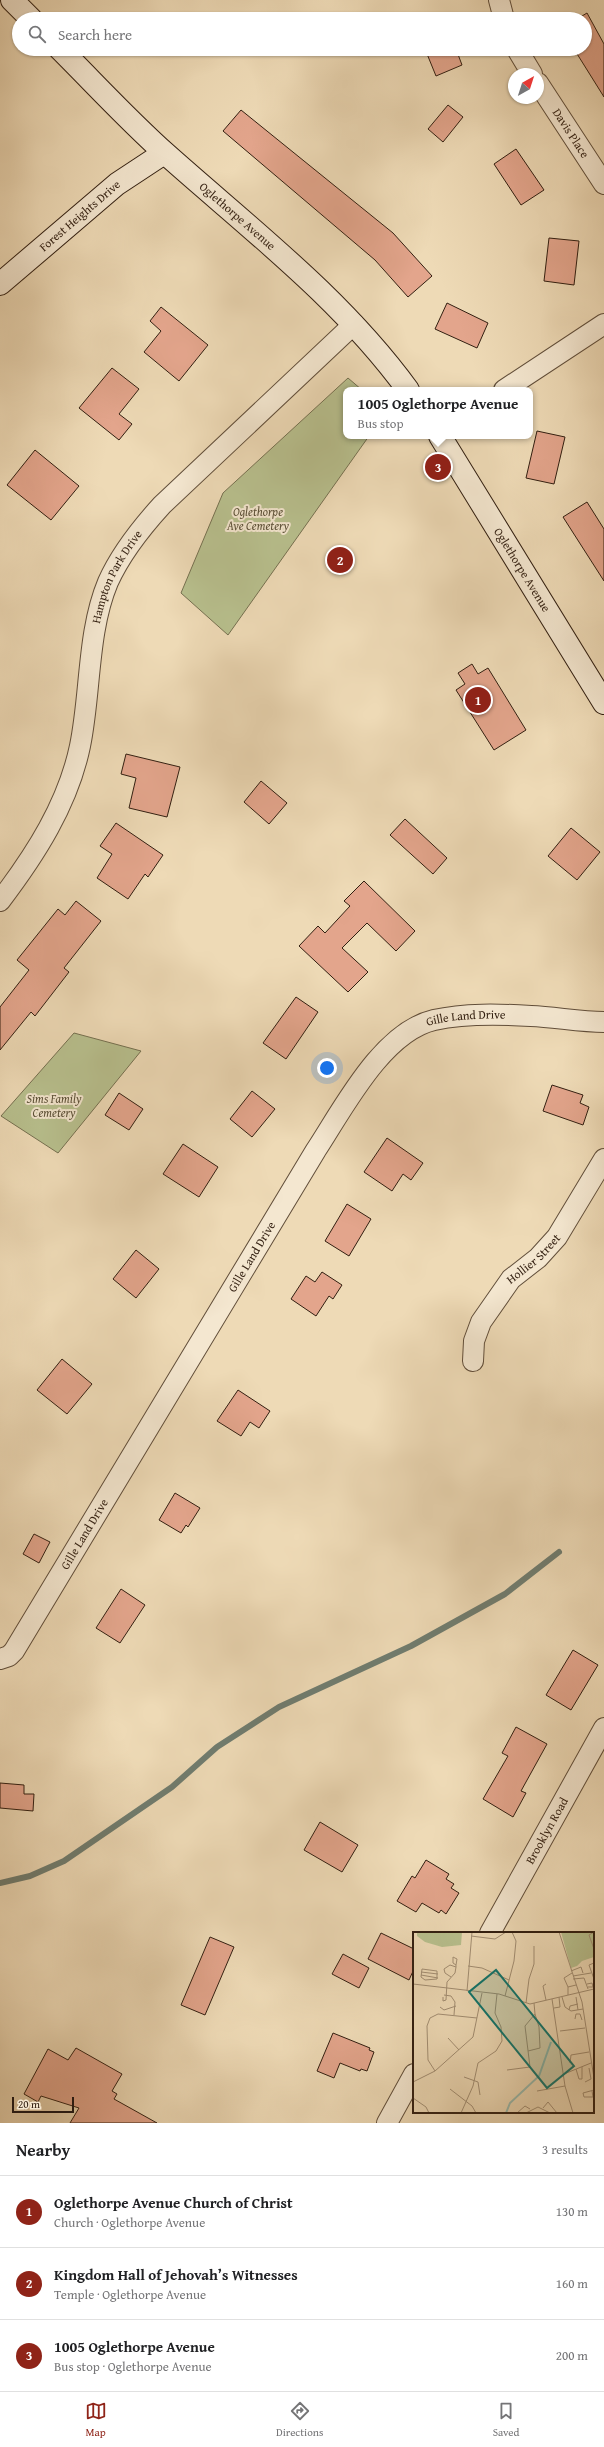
<!DOCTYPE html>
<html lang="en">
<head>
<meta charset="utf-8">
<style>
	:root { --surface:#fff; --page:#f2f2f2; --text:#202124; --muted:#757577; --line:#e0e0e0; --accent:#8f2418 }
	body { margin:0; font-family:"Gentium Book Plus",serif; background:var(--page); color:var(--text) }
	.compass { position:absolute; left:508px; top:68px; width:36px; height:36px; border-radius:50%; background:var(--surface); box-shadow:0 1px 3px #0004; rotate:39deg }
	.scale { position:absolute; left:12px; bottom:10px; width:62px; box-sizing:border-box; padding-left:4px; border:2px solid #321f11; border-top:0; font-size:11px; line-height:14px; white-space:nowrap; color:#321f11; -webkit-text-stroke:3px #f4e7d0; paint-order:stroke }
	.you { position:absolute; left:327px; top:1068px; width:14px; height:14px; margin:-10px; border:3px solid #fff; border-radius:50%; background:#1a73e8; box-shadow:0 0 0 6px #1a73e833 }
	.badge { display:grid; place-items:center; width:26px; height:26px; border-radius:50%; background:var(--accent); color:#fff; font-size:13px; font-weight:700 }
	.pin { position:absolute; translate:-50% -50%; border:2px solid #fff; box-shadow:0 1px 4px #0006 }
	.popup { position:absolute; left:343px; top:387px; width:190px; height:52px; box-sizing:border-box; display:grid; place-content:center; border-radius:8px; background:var(--surface); filter:drop-shadow(0 1px 3px #0005); font-size:13px; white-space:nowrap; color:var(--muted) }
	.popup b { font-size:15px; color:var(--text) }
	.popup::after { content:''; position:absolute; left:50%; top:100%; margin-left:-8px; border:8px solid transparent; border-top-color:var(--surface) }
	.list { margin:0; padding:0; list-style:none }
	h2 { display:flex; justify-content:space-between; align-items:center; height:52px; margin:0; padding:0 16px; font-size:17px }
	h2 small { font-size:13px; font-weight:400; color:var(--muted) }
	.list li { display:grid; grid-template-columns:26px 1fr auto; gap:12px; align-items:center; box-sizing:border-box; height:72px; padding:0 16px; border-top:1px solid var(--line) }
	.list b { display:block; font-size:15px; white-space:nowrap }
	.list p { margin:0; font-size:13px; white-space:nowrap; color:var(--muted) }
	.list em { font-size:13px; font-style:normal; color:var(--muted) }
	.icon { flex:none; width:22px; height:22px; fill:none; stroke:currentColor; stroke-width:2; stroke-linecap:round; stroke-linejoin:round }
	.map { position:relative; flex:none; width:604px; height:2123px; overflow:hidden }
	.search { position:absolute; background:var(--surface); box-shadow:0 1px 3px #0004; left:12px; right:12px; top:12px; height:44px; display:flex; align-items:center; gap:10px; box-sizing:border-box; padding:0 14px; border-radius:22px; color:var(--muted); font-size:15px }
	.sheet { height:268px; background:var(--surface) }
	nav { display:flex; justify-content:space-around; align-items:center; box-sizing:border-box; height:56px; border-top:1px solid var(--line); background:var(--surface); font-size:11px; color:var(--muted) }
	nav a { display:grid; justify-items:center; gap:2px }
	nav .on { color:var(--accent) }
	.map>svg:first-child { display:block }
</style>
</head>
<body>
<div class="map">
<svg width="604" height="2123" viewBox="0 0 604 2123">
	<rect width="100%" height="100%" fill="#eedab6"/>
	<filter id="stains"><feTurbulence type="fractalNoise" baseFrequency=".005" numOctaves="4"/><feColorMatrix values="0 0 0 0 .2 0 0 0 0 .09 0 0 0 0 .02 0 0 0 .5 -.17"/></filter>
	<radialGradient id="worn" r=".72"><stop offset=".6" stop-color="#630" stop-opacity="0"/><stop offset="1" stop-color="#630" stop-opacity=".3"/></radialGradient>
	<!-- green -->
	<g fill="#b8c08e" stroke="#757050">
		<path d="M348 378 362 390H346V436H369L228 635 181 593 223 493Z"/>
		<path d="M74 1033 141 1051 58 1153 1 1116Z"/>
	</g>
	<g fill="none" stroke-linecap="round" stroke-linejoin="round">
		<!-- stream -->
		<path stroke="#707d70" stroke-width="6" d="M0 1883 30 1876 64 1861 172 1787 217 1747 279 1707 411 1646 505 1594 559 1552"/>
	</g>
	<!-- building -->
	<g fill="#e3a58c" stroke="#321f11">
		<path d="M587 13 604 44V97L574 49H585V19H577Z"/>
		<path d="M425 49H456L462 65 436 76Z"/>
		<path d="M448 105 463 117 443 142 428 129Z"/>
		<path d="M241 110 393 233 432 276 408 297 375 260 223 131Z"/>
		<path d="M516 149 544 190 521 205 494 164Z"/>
		<path d="M549 238 579 241 574 285 544 281Z"/>
		<path d="M447 303 488 323 477 348 435 329Z"/>
		<path d="M161 307 208 345 179 381 144 352 161 331 150 321Z"/>
		<path d="M112 368 139 389 119 414 132 424 119 440 79 408Z"/>
		<path d="M537 431 565 437 554 484 526 478Z"/>
		<path d="M35 450 79 486 51 520 7 485Z"/>
		<path d="M587 502 604 529V581L563 517Z"/>
		<path d="M472 664 478 674 488 668 526 730 494 750 456 690 465 684 458 673Z"/>
		<path d="M126 754 180 767 167 817 129 808 136 778 121 774Z"/>
		<path d="M261 781 287 803 269 824 244 802Z"/>
		<path d="M405 819 447 858 433 874 390 835Z"/>
		<path d="M116 823 163 855 148 877 145 874 128 899 97 878 112 854 100 846Z"/>
		<path d="M571 828 600 852 577 880 548 856Z"/>
		<path d="M364 881 415 931 396 951 367 923 342 948 368 972 348 992 299 946 318 926 325 933 350 906 344 901Z"/>
		<path d="M76 901 101 921 64 968 69 972 35 1016 31 1012 0 1050V1007L29 970 17 960 58 909 65 915Z"/>
		<path d="M296 997 318 1012 286 1059 263 1043Z"/>
		<path d="M552 1085 583 1095 580 1103 589 1107 583 1125 543 1111Z"/>
		<path d="M252 1091 275 1109 252 1137 230 1119Z"/>
		<path d="M119 1093 143 1109 129 1130 105 1115Z"/>
		<path d="M387 1138 423 1163 411 1180 403 1174 392 1191 364 1172Z"/>
		<path d="M183 1144 218 1167 199 1197 163 1174Z"/>
		<path d="M347 1204 371 1219 349 1256 325 1241Z"/>
		<path d="M136 1250 159 1269 136 1298 113 1279Z"/>
		<path d="M322 1272 342 1285 333 1299 329 1296 316 1316 291 1299 306 1276 315 1282Z"/>
		<path d="M62 1359 92 1384 67 1414 37 1390Z"/>
		<path d="M238 1390 270 1411 259 1428 250 1422 241 1436 217 1421Z"/>
		<path d="M175 1493 200 1508 188 1527 186 1525 181 1533 159 1520Z"/>
		<path d="M34 1534 50 1542 39 1563 23 1554Z"/>
		<path d="M121 1589 145 1605 120 1643 96 1628Z"/>
		<path d="M573 1650 598 1665 571 1710 546 1695Z"/>
		<path d="M516 1727 547 1744 521 1791 526 1793 513 1817 483 1799 508 1756 502 1753Z"/>
		<path d="M0 1783 24 1785V1794H34L33 1811 0 1808Z"/>
		<path d="M320 1822 358 1845 342 1872 304 1850Z"/>
		<path d="M426 1860 449 1874 446 1879 454 1884 451 1888 459 1893 446 1914 441 1910 439 1913 422 1903 416 1912 397 1901 412 1876 415 1878Z"/>
		<path d="M381 1933 414 1949V1969L409 1980 368 1959Z"/>
		<path d="M210 1937 234 1947 205 2015 181 2005Z"/>
		<path d="M343 1954 369 1968 359 1988 332 1974Z"/>
		<path d="M333 2033 370 2048 369 2050 374 2052 367 2071 361 2069 360 2071 340 2063 334 2078 317 2071Z"/>
		<path d="M76 2048 122 2074 112 2091 117 2094 114 2099 157 2123H70L79 2108 41 2096 38 2102 24 2094 48 2049 68 2060Z"/>
	</g>
	<g fill="none" stroke-linecap="round" stroke-linejoin="round">
		<!-- street casing -->
		<g stroke="#614e3a" stroke-width="22">
			<g id="street">
				<path d="M499 0 504 19"/>
				<path d="M517 49 532 74"/>
				<path id="s1" d="M538 83 604 184"/>
				<path d="M504 390 604 324"/>
				<path id="s2" d="M0 901C35 855 68 804 80 746 91 693 87 632 108 582 121 553 141 528 162 505L354 324"/>
				<path id="s3" d="M473 1361 474 1341 481 1322 511 1279 538 1258 557 1237 604 1159"/>
				<path id="s4" d="M0 1659 9 1656 14 1651 316 1150C343 1109 382 1032 434 1020 465 1013 499 1014 531 1016 555 1017 580 1022 604 1022"/>
				<path id="s5" d="M490 1933 604 1728"/>
				<path d="M387 2123 414 2074"/>
			</g>
		</g>
		<!-- secondary casing -->
		<g stroke="#321f11" stroke-width="24">
			<g id="secondary">
				<path d="M12 0 31 19"/>
				<path id="s6" d="M60 49C95 84 129 121 166 154 250 229 341 298 408 390"/>
				<path id="s7" d="M0 284 117 184 164 153"/>
				<path id="s8" d="M440 436 604 703"/>
			</g>
		</g>
		<!-- street -->
		<use href="#street" stroke="#f4e7d0" stroke-width="20"/>
		<!-- secondary -->
		<use href="#secondary" stroke="#f4e7d0" stroke-width="22"/>
	</g>
	<g text-anchor="middle" stroke-width="4" stroke-linejoin="round" paint-order="stroke">
		<!-- street labels -->
		<g font-size="12" fill="#321f11" stroke="#f4e7d0">
			<text dy="4" stroke="none"><textPath href="#s1" startOffset="60">Davis Place</textPath></text>
			<text dy="4" stroke="none"><textPath href="#s7" startOffset="105">Forest Heights Drive</textPath></text>
			<text dy="4" stroke="none"><textPath href="#s6" startOffset="244">Oglethorpe Avenue</textPath></text>
			<text dy="4" stroke="none"><textPath href="#s8" startOffset="157">Oglethorpe Avenue</textPath></text>
			<text dy="4" stroke="none"><textPath href="#s2" startOffset="351">Hampton Park Drive</textPath></text>
			<text dy="4" stroke="none"><textPath href="#s4" startOffset="813">Gille Land Drive</textPath></text>
			<text dy="4" stroke="none"><textPath href="#s4" startOffset="477">Gille Land Drive</textPath></text>
			<text dy="4" stroke="none"><textPath href="#s3" startOffset="123">Hollier Street</textPath></text>
			<text dy="4" stroke="none"><textPath href="#s4" startOffset="153">Gille Land Drive</textPath></text>
			<text dy="4" stroke="none"><textPath href="#s5" startOffset="117">Brooklyn Road</textPath></text>
		</g>
		<!-- park labels -->
		<g font-size="12" font-style="italic" fill="#5a4f36" stroke="#f4e7d0">
			<text x="258" y="516">Oglethorpe<tspan x="258" dy="14">Ave Cemetery</tspan></text>
			<text x="54" y="1103">Sims Family<tspan x="54" dy="14">Cemetery</tspan></text>
		</g>
	</g>
	<!-- overview -->
	<g transform="translate(413 1932)">
		<rect width="181" height="181" fill="#eedab6"/>
		<path d="M4 0H49L48 13 29 15 12 10 4 4ZM148 0H181V25L169 29 164 34 158 36Z" fill="#b8c08e"/>
		<path fill="none" stroke="#99bbaf" stroke-width="2" d="M93 181 97 171 126 144 138 110"/>
		<path fill="none" stroke="#a38f74" stroke-width="1" d="M146 0 169 70 181 146M181 0 176 3 181 17M58 4 82 7 93 0M181 31 176 33 181 47M55 34 69 36 96 48M9 37 24 39V47L12 48 8 45ZM158 39 168 35 170 41M8 40 25 42M8 43 25 46M160 44 178 41M38 45 32 41 31 37 37 33 43 35M160 47 171 46 175 57M0 52 86 62 117 72 181 57M133 52 130 54 133 68M174 52 179 51 180 55H175M155 55 151 46 159 41M54 59 59 0M31 63 38 64 42 70 41 83M155 63V55L163 53M92 64 101 29 103 9 99 0M30 65V69L33 68 34 50 42 41 43 35V33L44 27 40 25V31L43 33M149 65 152 75 158 79 170 77M163 65 165 78M139 67 152 154 160 181M113 71 116 47 121 32V14M27 75 31 78 43 74M141 76 147 75 146 65M156 78 157 74 165 72M162 87 163 82H167L169 88M147 99 172 96M35 106 46 118M115 119 127 116 126 95 122 82M157 131 158 123 176 120M163 137 166 147H169V135M94 138 117 135 112 94 122 82 121 71M22 139 15 128 14 94 17 86 25 82 64 86M151 142 178 131M51 145 65 150 67 163M0 150 22 139 60 105 69 61M172 150 178 147 176 136M37 157 59 174 63 181M124 159 152 154M179 159 180 165H171L170 161 181 158M0 166 13 175 16 181M130 176 135 170 144 181M48 181 60 154 65 131 83 119 89 109 88 95 82 81 84 62M104 181 112 174 117 177M113 181 125 175 137 181"/>
		<path fill="#0f766e" fill-opacity="0.15" stroke="#0f766e" stroke-width="2" d="M83 38 161 134 134 156 56 60Z"/>
		<rect width="181" height="181" fill="none" stroke="#321f11" stroke-width="2"/>
	</g>
	<rect width="100%" height="100%" filter="url(#stains)"/>
	<rect width="100%" height="100%" fill="url(#worn)"/>
</svg>
<svg class="compass" viewBox="-18 -18 36 36"><path d="M0-13l5 13h-10z" fill="#e53935"/><path d="M0 13l5-13h-10z" fill="#757577"/></svg>
<div class="scale">20 m</div>
<div class="you"></div>
<div class="pin badge" style="left:478px;top:700px">1</div>
<div class="pin badge" style="left:340px;top:560px">2</div>
<div class="pin badge" style="left:438px;top:467px">3</div>
<div class="popup"><b>1005 Oglethorpe Avenue</b>Bus stop</div>
<div class="search"><svg class="icon" aria-label="search" viewBox="0 0 24 24"><circle cx="10" cy="10" r="6"/><path d="M15 15l6 6"/></svg>Search here</div>
</div>
<section class="sheet">
<h2>Nearby<small>3 results</small></h2>
<ul class="list">
<li><span class="badge">1</span><div><b>Oglethorpe Avenue Church of Christ</b><p>Church · Oglethorpe Avenue</p></div><em>130 m</em></li>
<li><span class="badge">2</span><div><b>Kingdom Hall of Jehovah’s Witnesses</b><p>Temple · Oglethorpe Avenue</p></div><em>160 m</em></li>
<li><span class="badge">3</span><div><b>1005 Oglethorpe Avenue</b><p>Bus stop · Oglethorpe Avenue</p></div><em>200 m</em></li>
</ul>
</section>
<nav>
<a class="on"><svg class="icon" aria-label="map" viewBox="0 0 24 24"><path d="M3 6l6-2 6 2 6-2v14l-6 2-6-2-6 2zM9 4v14M15 6v14"/></svg>Map</a>
<a><svg class="icon" aria-label="directions" viewBox="0 0 24 24"><path d="M12 3l9 9-9 9-9-9zM9 14v-3h6M13 9l2 2-2 2"/></svg>Directions</a>
<a><svg class="icon" aria-label="saved" viewBox="0 0 24 24"><path d="M7 4h10v16l-5-4-5 4z"/></svg>Saved</a>
</nav>
</body>
</html>
